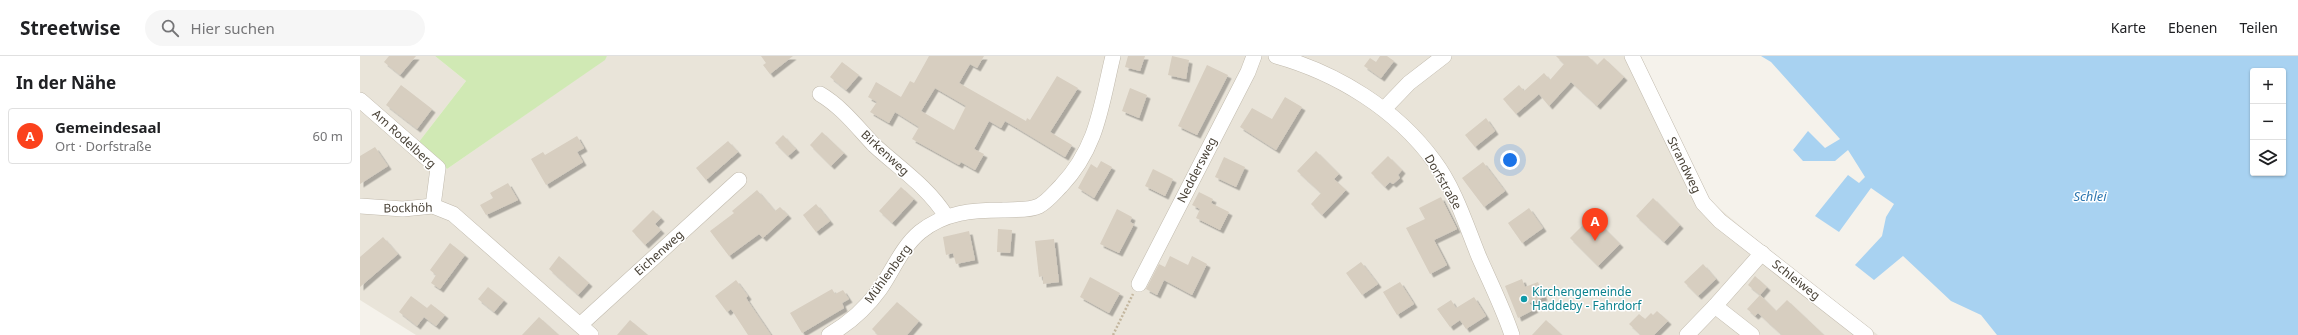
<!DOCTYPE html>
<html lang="de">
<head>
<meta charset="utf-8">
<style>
	:root { --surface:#fff; --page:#f6f6f6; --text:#202124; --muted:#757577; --line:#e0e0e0; --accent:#fb411c }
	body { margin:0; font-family:"Noto Sans",sans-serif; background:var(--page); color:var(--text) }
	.controls { position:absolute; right:12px; top:12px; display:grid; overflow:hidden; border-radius:4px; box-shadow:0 1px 3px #0004 }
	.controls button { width:36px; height:36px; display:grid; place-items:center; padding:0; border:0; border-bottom:1px solid var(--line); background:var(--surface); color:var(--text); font:20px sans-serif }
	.you { position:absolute; left:1150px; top:104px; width:14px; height:14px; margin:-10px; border:3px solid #fff; border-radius:50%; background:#1a73e8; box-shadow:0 0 0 6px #1a73e833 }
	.badge { display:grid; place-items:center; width:26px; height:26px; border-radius:50%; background:var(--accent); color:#fff; font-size:13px; font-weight:700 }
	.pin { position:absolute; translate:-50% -33px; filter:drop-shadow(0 1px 2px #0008) }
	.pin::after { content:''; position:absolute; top:21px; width:14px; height:12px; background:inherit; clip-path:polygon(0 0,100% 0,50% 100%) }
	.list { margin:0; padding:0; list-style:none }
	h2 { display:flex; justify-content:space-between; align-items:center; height:52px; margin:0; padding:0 16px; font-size:17px }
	h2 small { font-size:13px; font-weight:400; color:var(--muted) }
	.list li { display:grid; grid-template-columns:26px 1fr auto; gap:12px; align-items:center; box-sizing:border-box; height:56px; margin:0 8px 8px; padding:0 8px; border:1px solid var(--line); border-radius:4px }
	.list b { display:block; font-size:15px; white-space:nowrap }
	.list p { margin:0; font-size:13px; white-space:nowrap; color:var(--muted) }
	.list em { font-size:13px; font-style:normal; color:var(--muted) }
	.icon { flex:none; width:22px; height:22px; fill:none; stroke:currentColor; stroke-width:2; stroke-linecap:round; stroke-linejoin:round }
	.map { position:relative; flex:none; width:1938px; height:279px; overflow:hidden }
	header { display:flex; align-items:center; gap:24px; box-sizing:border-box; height:56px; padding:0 20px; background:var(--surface); border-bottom:1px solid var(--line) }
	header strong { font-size:19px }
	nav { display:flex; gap:22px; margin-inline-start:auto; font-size:14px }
	.search { width:280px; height:36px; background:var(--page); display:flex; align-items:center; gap:10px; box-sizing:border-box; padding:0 14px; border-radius:22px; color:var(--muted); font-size:15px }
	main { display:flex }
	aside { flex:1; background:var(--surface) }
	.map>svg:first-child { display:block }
</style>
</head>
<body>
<header>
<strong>Streetwise</strong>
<div class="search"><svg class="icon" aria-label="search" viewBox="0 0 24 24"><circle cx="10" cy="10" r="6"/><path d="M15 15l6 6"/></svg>Hier suchen</div>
<nav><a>Karte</a><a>Ebenen</a><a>Teilen</a></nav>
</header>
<main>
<aside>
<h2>In der Nähe<small></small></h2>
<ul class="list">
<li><span class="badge">A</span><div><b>Gemeindesaal</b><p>Ort · Dorfstraße</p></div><em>60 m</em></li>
</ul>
</aside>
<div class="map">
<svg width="1938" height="279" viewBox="0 0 1938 279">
	<defs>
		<filter id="shadow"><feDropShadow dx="3.5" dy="3.5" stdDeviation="0" flood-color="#0004"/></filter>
	</defs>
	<rect width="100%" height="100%" fill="#f5f2eb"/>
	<!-- residential -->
	<path fill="#e9e4d9" d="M0 0H75L106 25 58 87 87 113 244 4 247 0H1277L1348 143 1405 191 1518 279H56L0 244Z"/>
	<!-- green -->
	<path fill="#d0e9b4" d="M75 0H247L245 4 87 113 58 87 106 25Z"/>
	<!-- water -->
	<path fill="#a8d2f1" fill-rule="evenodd" d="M1401 0H1938V279H1637L1621 259 1591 245 1543 200 1514 224 1495 209 1522 180 1526 161 1534 148 1511 132 1479 176 1455 160 1488 119 1499 127 1505 121 1488 94 1475 105H1443L1433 94 1448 75 1465 92 1480 83 1411 6ZM1893 15H1923V117H1893Z"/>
	<!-- building -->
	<g fill="#d7cec0" fill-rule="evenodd" filter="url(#shadow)">
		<path d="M29 0H56L40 19 24 6Z"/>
		<path d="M401 0H433L410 18 403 9 406 7Z"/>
		<path d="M569 0H624L617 12 610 8 599 27 666 65 667 62 670 64 697 20 718 32 690 76 712 89 705 101 645 65 641 72 629 65 614 93 624 98 615 114 601 106 599 109 552 83 559 71 535 56 529 67 510 56 517 46 508 41 516 26 541 41 550 25 554 27ZM575 32 606 50 594 74 561 55Z"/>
		<path d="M768 0H785L780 15 765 11Z"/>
		<path d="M812 0 829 4 826 23 808 19Z"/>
		<path d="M1020 0H1027L1034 5 1021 22 1004 10 1010 2 1016 6Z"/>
		<path d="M1196 0H1228L1237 9 1244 2 1264 21 1237 50 1211 26 1189 50 1179 38 1156 58 1143 43 1159 29 1164 35 1184 17 1190 24 1204 8Z"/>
		<path d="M482 6 499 19 486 34 470 21Z"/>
		<path d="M847 9 868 19 837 79 818 70Z"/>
		<path d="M41 29 72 53 57 73 26 49Z"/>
		<path d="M770 32 787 39 779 62 762 55Z"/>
		<path d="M925 41 942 51 916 94 880 71 892 52 912 63Z"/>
		<path d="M1126 62 1135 75 1115 91 1105 79Z"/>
		<path d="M462 76 484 97 471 110 450 89Z"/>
		<path d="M423 79 436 93 428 100 415 87Z"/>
		<path d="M217 80 224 92 217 96 223 106 186 129 171 103 183 96 185 99Z"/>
		<path d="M368 85 378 96 346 124 336 112Z"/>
		<path d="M15 91 28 110 0 128V100Z"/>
		<path d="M956 95 979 118 974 123 986 134 962 159 951 148 961 137 937 115Z"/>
		<path d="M1028 100 1042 114 1038 119 1040 122 1033 128 1030 126 1025 131 1011 117Z"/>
		<path d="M864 101 885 111 876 131 855 121Z"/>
		<path d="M741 105 752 111 734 142 718 132 731 108 737 112Z"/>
		<path d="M1123 106 1145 135 1124 151 1102 122Z"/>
		<path d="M793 113 813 123 805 140 785 130Z"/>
		<path d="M148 127 158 144 126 159 120 149 133 142 130 137Z"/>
		<path d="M541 131 554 143 532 167 519 155Z"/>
		<path d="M397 134 415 155 420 151 428 159 403 182 399 178 369 200 350 175 374 157 372 155Z"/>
		<path d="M839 136 853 143 851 147 869 156 860 174 836 162 840 153 832 149Z"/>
		<path d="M1081 141 1097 173 1074 184 1087 209 1070 218 1046 172 1065 163 1059 152Z"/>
		<path d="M1293 142 1320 169 1304 186 1276 160Z"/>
		<path d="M456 148 470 165 456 176 443 159Z"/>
		<path d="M1169 152 1183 172 1162 187 1148 167Z"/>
		<path d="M757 153 772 161 770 166 774 168 759 197 740 188Z"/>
		<path d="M293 154 301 162 295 168 301 174 285 189 272 175Z"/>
		<path d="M1232 160 1260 188 1238 210 1210 182Z"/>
		<path d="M638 173 652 174 650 197 637 196Z"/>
		<path d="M609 175 615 204 596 208 593 197 586 199 583 181Z"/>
		<path d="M23 181 38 198 0 231V201Z"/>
		<path d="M694 183 699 226 683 228V220L679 221 675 185Z"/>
		<path d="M90 187 105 199 80 233 71 227 76 219 70 214Z"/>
		<path d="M199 200 229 227 218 239 189 213Z"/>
		<path d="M810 200 828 209 832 200 847 208 832 239 804 224 797 239 786 233 799 208 805 211Z"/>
		<path d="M1001 206 1018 228 1002 239 986 217Z"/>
		<path d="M1343 208 1356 223 1338 240 1324 226Z"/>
		<path d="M1395 220 1407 231 1400 239 1388 229Z"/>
		<path d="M730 221 760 237 749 257 720 241Z"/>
		<path d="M1162 223 1165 231 1178 226 1184 241 1169 247 1175 253 1158 262 1145 230Z"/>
		<path d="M376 224 388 240 386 242 411 279H388L371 253 367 256 355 240Z"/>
		<path d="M1040 226 1054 248 1037 259 1023 236Z"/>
		<path d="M128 231 144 244 134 256 118 243Z"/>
		<path d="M472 233 475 238 483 234 489 243 482 247 484 252 442 277 430 257Z"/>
		<path d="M1400 239 1416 255 1427 244 1464 279H1422L1398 257 1395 260 1387 253Z"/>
		<path d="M51 240 67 252 71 248 85 259 76 270 64 261 57 270 39 256Z"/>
		<path d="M1114 241 1126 260 1106 273 1100 264 1090 271 1077 253 1091 244 1096 252Z"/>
		<path d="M537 246 559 265 547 279H518L512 273Z"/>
		<path d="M1297 255 1308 265 1294 279H1281L1269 268 1279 258 1285 263 1291 257 1293 259Z"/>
		<path d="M179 261 199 279H162Z"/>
		<path d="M270 264 288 279H257Z"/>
		<path d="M1186 264 1202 279H1172Z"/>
	</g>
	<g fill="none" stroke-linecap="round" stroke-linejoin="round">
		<!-- minor casing -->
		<g stroke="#c1baad" stroke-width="16">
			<g id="minor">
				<path d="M916 0C977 17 1036 53 1074 105 1095 133 1106 169 1119 201 1130 226 1143 252 1152 279"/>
				<path d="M1272 0 1343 147 1360 165 1506 279"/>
				<path d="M460 38C482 51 497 71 514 89 539 112 568 131 586 160"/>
				<path d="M0 44 78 112 73 150"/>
				<path d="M1024 53 1049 27 1084 0"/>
				<path d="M0 150 43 153 73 150 93 158 231 279"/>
				<path d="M779 228 888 16 894 0"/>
				<path d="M1355 250 1392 279"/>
				<path d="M220 269 379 124"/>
				<path d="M469 279C488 268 507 251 520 233 533 214 542 191 560 176 585 156 613 154 643 154 653 153 669 155 679 150 688 145 694 137 701 130 738 91 741 49 753 0"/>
				<path d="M1327 279 1355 250 1402 197"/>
			</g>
		</g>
		<!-- path -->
		<path stroke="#c3b69e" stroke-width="2.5" stroke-dasharray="2 2" stroke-linecap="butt" d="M753 279 773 238"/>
		<!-- minor -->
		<use href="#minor" stroke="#fff" stroke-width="15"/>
	</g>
	<!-- markers -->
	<circle fill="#0f9aa8" stroke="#fff" stroke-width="1.5" cx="1164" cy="243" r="4"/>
	<g text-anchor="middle" stroke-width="3" stroke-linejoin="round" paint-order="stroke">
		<!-- street labels -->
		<g font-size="12" fill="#4a4338" stroke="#fff">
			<text transform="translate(44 83) rotate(42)" y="4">Am Rodelberg</text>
			<text transform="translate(525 97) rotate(43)" y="4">Birkenweg</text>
			<text transform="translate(1324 109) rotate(64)" y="4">Strandweg</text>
			<text transform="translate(837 114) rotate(-63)" y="4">Neddersweg</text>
			<text transform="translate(1083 126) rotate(60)" y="4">Dorfstraße</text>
			<text transform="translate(48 152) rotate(-1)" y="4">Bockhöh</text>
			<text transform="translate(299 197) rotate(-42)" y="4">Eichenweg</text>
			<text transform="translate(528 218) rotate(-54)" y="4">Mühlenberg</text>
			<text transform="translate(1436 224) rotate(38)" y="4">Schleiweg</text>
		</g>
		<!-- culture labels -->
		<g font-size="12" fill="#0d838f" stroke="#fff" text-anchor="start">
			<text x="1172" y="240">Kirchengemeinde<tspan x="1172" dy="14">Haddeby - Fahrdorf</tspan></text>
		</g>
		<!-- water labels -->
		<g font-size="13" font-style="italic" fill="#2e77b0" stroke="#fff">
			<text x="1730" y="145">Schlei</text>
		</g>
	</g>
</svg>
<div class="controls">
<button>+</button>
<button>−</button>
<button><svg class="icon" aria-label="layers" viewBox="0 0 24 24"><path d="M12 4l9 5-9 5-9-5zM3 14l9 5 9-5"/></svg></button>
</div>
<div class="you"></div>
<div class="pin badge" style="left:1235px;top:185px">A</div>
</div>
</main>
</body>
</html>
